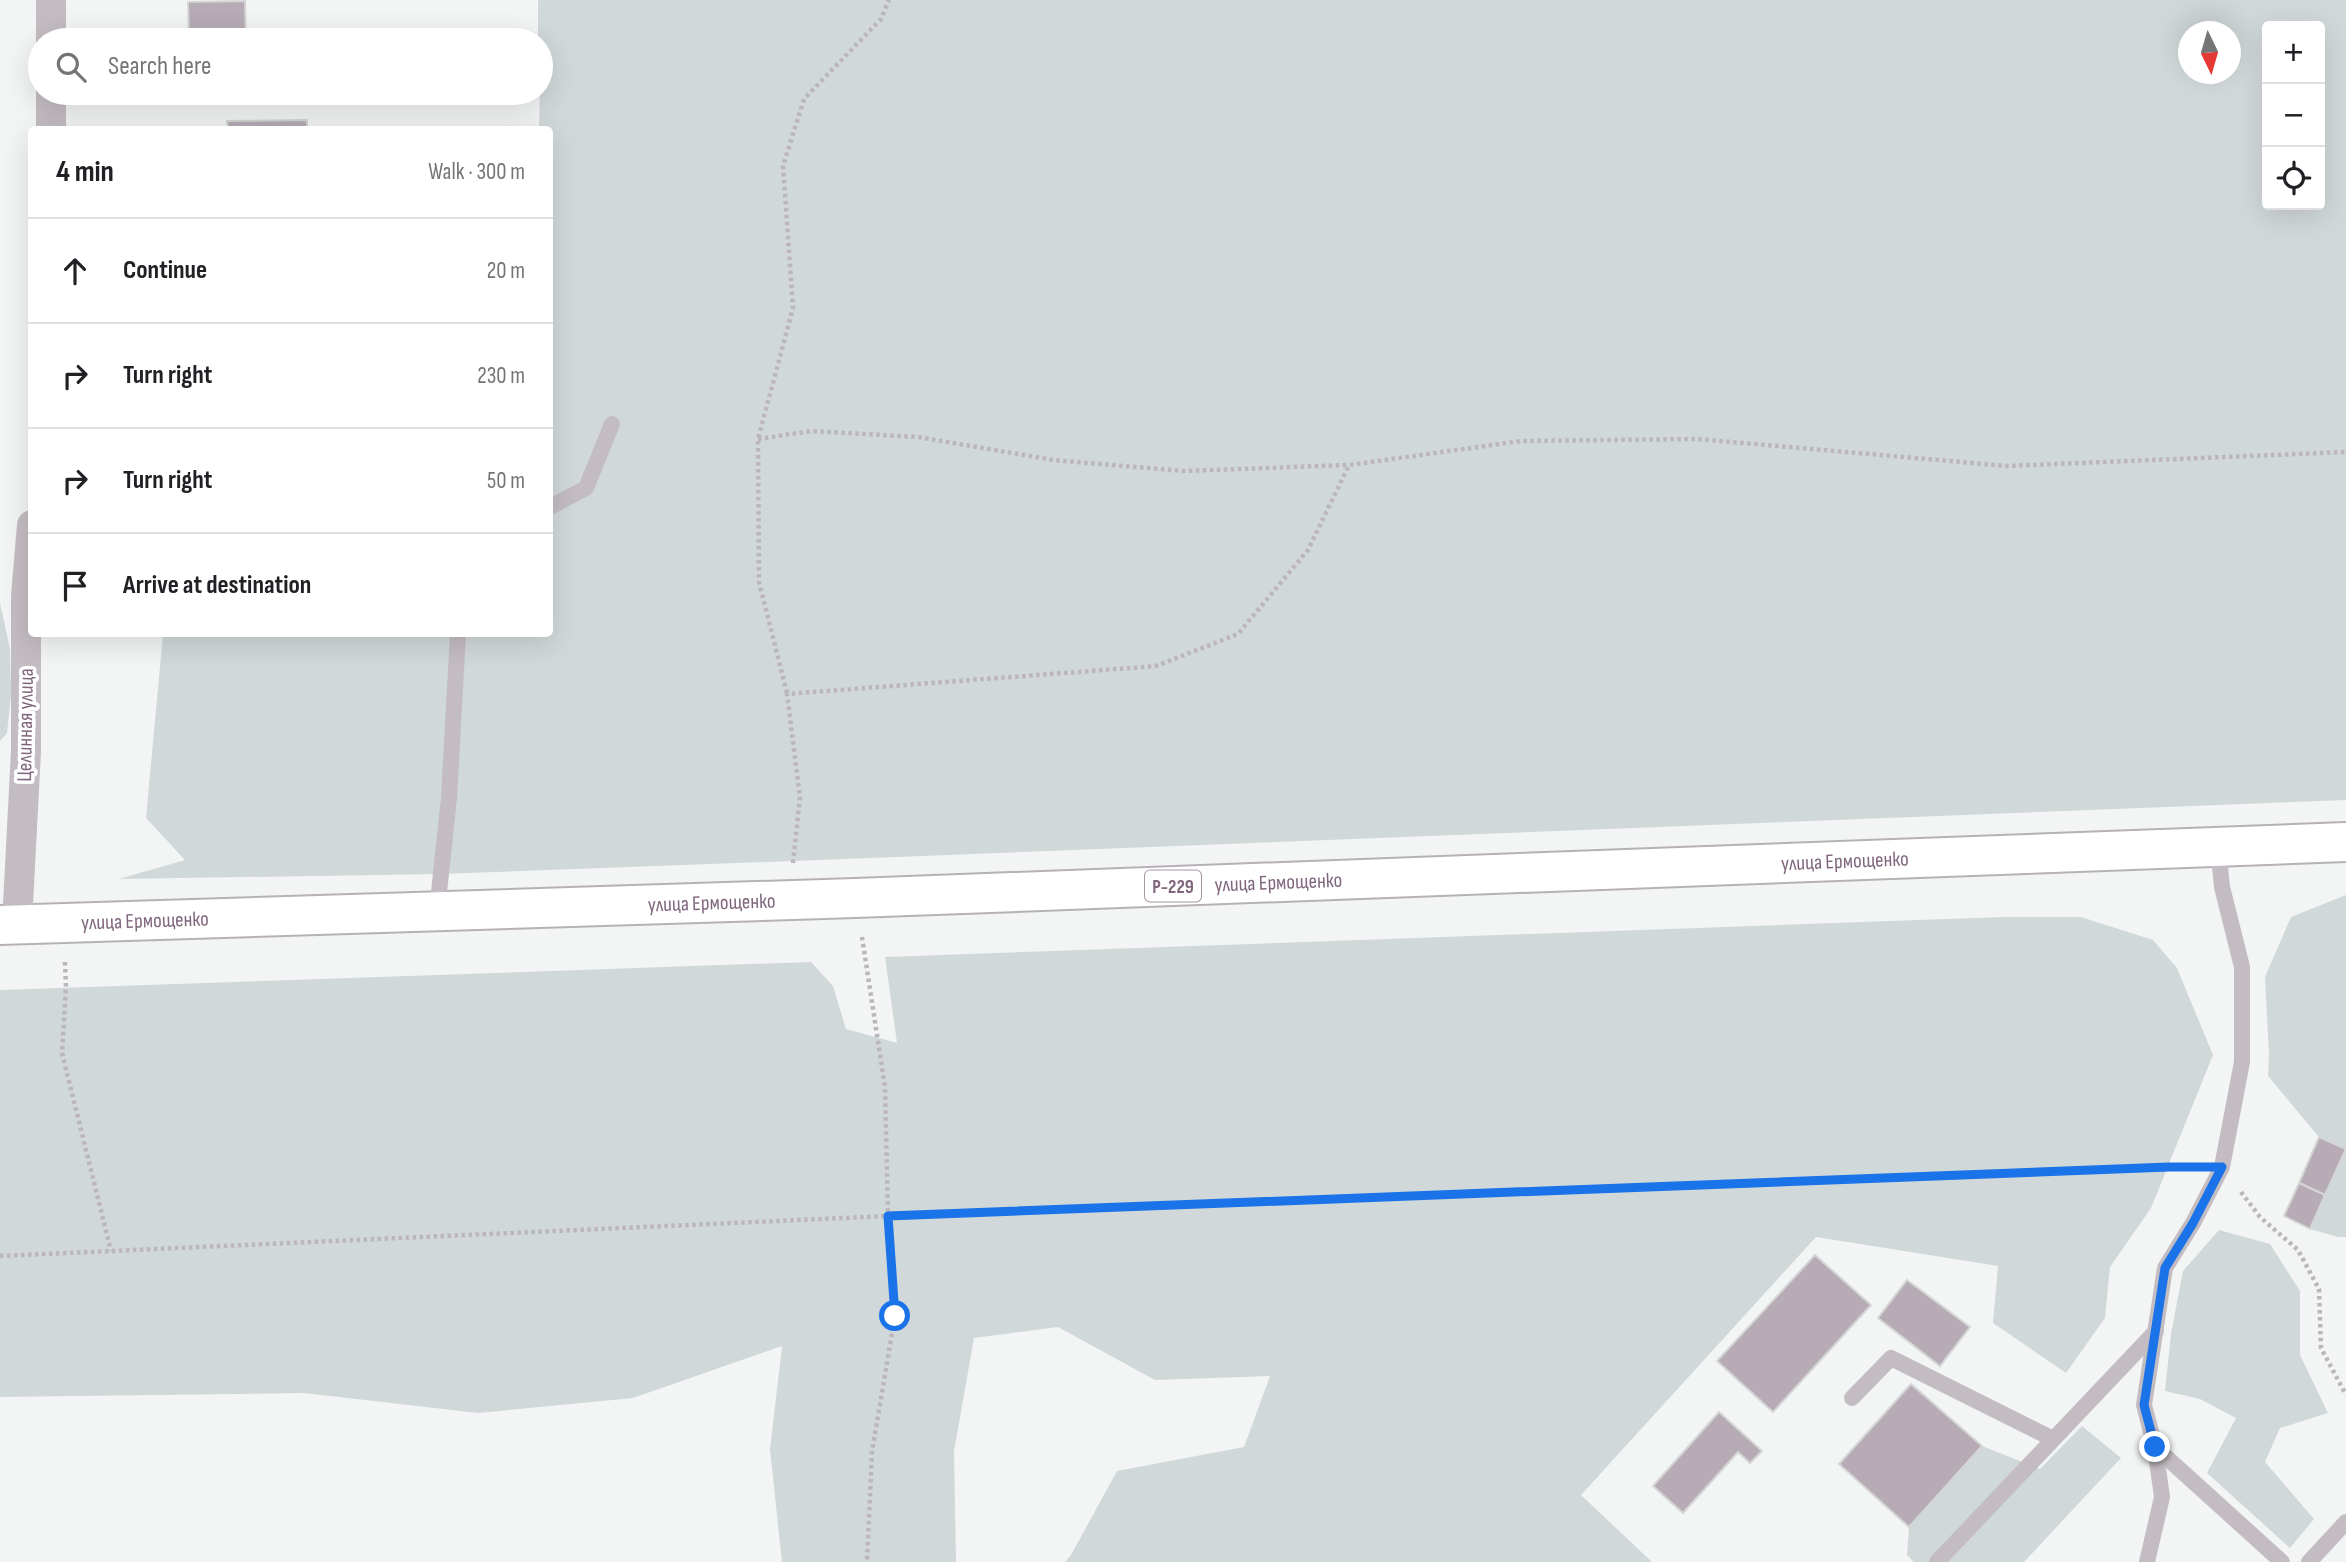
<!DOCTYPE html>
<html lang="en">
<head>
<meta charset="utf-8">
<style>
	:root { --surface:#fff; --page:#f6f6f6; --text:#202124; --muted:#757577; --line:#e0e0e0 }
	body { margin:0; font-family:"Sofia Sans Condensed",sans-serif; background:var(--page); color:var(--text) }
	.controls { position:absolute; right:21px; top:21px; display:grid; overflow:hidden; border-radius:7px; box-shadow:0 7px 28px #0002 }
	.controls button { width:63px; height:63px; display:grid; place-items:center; padding:0; border:0; border-bottom:2px solid var(--line); background:var(--surface); color:var(--text); font:35px sans-serif }
	.compass { position:absolute; left:2178px; top:21px; width:63px; height:63px; border-radius:50%; background:var(--surface); box-shadow:0 7px 28px #0002; rotate:175deg }
	.stop { position:absolute; width:21px; height:21px; margin:-16px; border:5px solid #1a73e8; border-radius:50%; background:#fff }
	.stop.end { background:#1a73e8; border-color:#fff; box-shadow:0 2px 7px #0008 }
	.list { margin:0; padding:0; list-style:none }
	h2 { display:flex; justify-content:space-between; align-items:center; height:91px; margin:0; padding:0 28px; font-size:30px }
	h2 small { font-size:23px; font-weight:400; color:var(--muted) }
	.list li { display:grid; grid-template-columns:46px 1fr auto; gap:21px; align-items:center; box-sizing:border-box; height:105px; padding:0 28px; border-top:2px solid var(--line) }
	.list b { display:block; font-size:26px; white-space:nowrap }
	.list em { font-size:23px; font-style:normal; color:var(--muted) }
	.icon { flex:none; width:38px; height:38px; fill:none; stroke:currentColor; stroke-width:2; stroke-linecap:round; stroke-linejoin:round }
	.map { position:relative; flex:none; width:2346px; height:1562px; overflow:hidden }
	.search { position:absolute; background:var(--surface); box-shadow:0 7px 28px #0002; left:28px; top:28px; width:525px; height:77px; display:flex; align-items:center; gap:18px; box-sizing:border-box; padding:0 24px; border-radius:38px; color:var(--muted); font-size:26px }
	.panel { position:absolute; background:var(--surface); box-shadow:0 7px 28px #0002; left:28px; top:126px; width:525px; height:511px; border-radius:7px }
	.map>svg:first-child { display:block }
</style>
</head>
<body>
<div class="map">
<svg width="2346" height="1562" viewBox="0 0 2346 1562">
	<rect width="100%" height="100%" fill="#f2f5f4"/>
	<!-- green -->
	<g fill="#d1d8d9" fill-rule="evenodd">
		<path d="M538 0H2346V800L793 861 441 874 119 879 185 860 146 818 163 634H550V130L539 129 541 40H538ZM2267 26H2320V205H2267ZM2188 32H2230V74H2188Z"/>
		<path d="M0 603 10 649 11 695 7 733 0 741Z"/>
		<path d="M2346 895V1237H2338L2310 1229 2346 1149 2319 1137 2268 1076 2269 1055 2265 977 2291 917Z"/>
		<path d="M2003 917H2081L2153 940 2177 968 2213 1055 2151 1208 2110 1267 2105 1318 2066 1373 1993 1323 1998 1266 1816 1237 1581 1495 1652 1562H1065L1071 1555 1117 1471 1244 1447 1270 1376 1155 1380 1058 1327 974 1338 954 1451 956 1562H782L770 1449 782 1346 633 1398 478 1413 304 1393 0 1397V990L811 962 833 986 846 1029 897 1043 885 957Z"/>
		<path d="M2219 1230 2270 1244 2300 1291V1355L2328 1413 2280 1428 2265 1462 2314 1519 2290 1548 2207 1473 2236 1418 2200 1399 2165 1391 2171 1334 2183 1271Z"/>
		<path d="M2082 1426 2121 1458 2024 1562H1914L1907 1555 1909 1527 1982 1446 2040 1469Z"/>
	</g>
	<!-- building -->
	<g fill="#b7acb6" stroke="#d4d6d6" stroke-width="2">
		<path d="M245 1 246 40H189L188 2Z"/>
		<path d="M191 93H343V100L191 103Z"/>
		<path d="M307 120V130H228L227 121Z"/>
		<path d="M2319 1137 2346 1149 2325 1195 2299 1183Z"/>
		<path d="M2299 1183 2325 1195 2310 1229 2284 1216Z"/>
		<path d="M1815 1255 1871 1305 1773 1412 1717 1361Z"/>
		<path d="M1907 1280 1970 1327 1940 1366 1878 1318Z"/>
		<path d="M1911 1384 1982 1446 1909 1527 1839 1464Z"/>
		<path d="M1719 1412 1762 1451 1750 1463 1738 1452 1683 1513 1653 1486Z"/>
	</g>
	<g fill="none" stroke-linecap="round" stroke-linejoin="round">
		<!-- trunk casing -->
		<g stroke="#b7b1b7" stroke-width="42">
			<g id="trunk">
				<path id="s1" d="M0 925 855 898 2346 842"/>
			</g>
		</g>
		<!-- path -->
		<g stroke="#bbb6bb" stroke-width="4.5" stroke-dasharray="3.5 3.5" stroke-linecap="butt">
			<path d="M758 439 811 431 918 437 1053 460 1183 471 1349 465"/>
			<path d="M787 693 759 582 758 439 793 308 783 166 804 99 881 19 889 0"/>
			<path d="M793 863 800 797 787 694 1156 666 1238 634 1308 550 1349 465 1521 441 1697 439 2007 466 2346 452"/>
			<path d="M862 937 885 1087 888 1216 895 1316 872 1451 867 1562"/>
			<path d="M65 962 66 987 62 1053 111 1251"/>
			<path d="M2241 1192 2260 1217 2298 1250 2319 1289 2321 1348 2346 1395"/>
			<path d="M0 1256 888 1216 2192 1167"/>
		</g>
		<!-- service -->
		<g stroke="#c3bcc2" stroke-width="16">
			<path d="M550 507 586 488 612 424"/>
			<path d="M2218 846 2222 887 2242 967V1062L2222 1167 2193 1223 2165 1268 2144 1405 2155 1447 2282 1562"/>
			<path d="M437 911 449 798 458 634"/>
			<path d="M1852 1398 1891 1358 2053 1439"/>
			<path d="M1937 1562 2156 1331"/>
			<path d="M2147 1562 2162 1497 2155 1447"/>
			<path d="M2309 1562 2346 1522"/>
		</g>
		<!-- minor -->
		<g stroke="#c3bcc2" stroke-width="30">
			<path d="M51 0V40"/>
			<path d="M51 93V130"/>
			<path d="M17 924 26 751V596L32 525"/>
		</g>
		<!-- trunk -->
		<use href="#trunk" stroke="#fff" stroke-width="38"/>
	</g>
	<g fill="none" stroke-linecap="round" stroke-linejoin="round">
		<!-- route -->
		<path stroke="#1a73e8" stroke-width="9" d="M895 1316 888 1216 2169 1167H2222L2193 1223 2165 1268 2144 1405 2155 1447"/>
	</g>
	<g text-anchor="middle" stroke-width="7" stroke-linejoin="round" paint-order="stroke">
		<!-- shield labels -->
		<rect fill="#fff" stroke="#a695a5" stroke-width="2" x="1145" y="870.5" width="56" height="31" rx="5"/>
		<g font-size="19" font-weight="bold" fill="#80677e">
			<text x="1173" y="893">Р-229</text>
		</g>
		<!-- street labels -->
		<g font-size="21" fill="#80677e" stroke="#fff">
			<text transform="translate(25 725) rotate(-89)" y="7">Целинная улица</text>
			<text dy="7" stroke="none"><textPath href="#s1" startOffset="1846">улица Ермощенко</textPath></text>
			<text dy="7" stroke="none"><textPath href="#s1" startOffset="1279">улица Ермощенко</textPath></text>
			<text dy="7" stroke="none"><textPath href="#s1" startOffset="712">улица Ермощенко</textPath></text>
			<text dy="7" stroke="none"><textPath href="#s1" startOffset="145">улица Ермощенко</textPath></text>
		</g>
	</g>
</svg>
<div class="controls">
<button>+</button>
<button>−</button>
<button><svg class="icon" aria-label="locate" viewBox="0 0 24 24"><circle cx="12" cy="12" r="6"/><path d="M12 2v4M12 18v4M2 12h4M18 12h4"/></svg></button>
</div>
<svg class="compass" viewBox="-18 -18 36 36"><path d="M0-13l5 13h-10z" fill="#e53935"/><path d="M0 13l5-13h-10z" fill="#757577"/></svg>
<div class="stop" style="left:895px;top:1316px"></div>
<div class="stop end" style="left:2155px;top:1447px"></div>
<div class="search"><svg class="icon" aria-label="search" viewBox="0 0 24 24"><circle cx="10" cy="10" r="6"/><path d="M15 15l6 6"/></svg>Search here</div>
<section class="panel">
<h2>4 min<small>Walk · 300 m</small></h2>
<ul class="list">
<li><svg class="icon" aria-label="ahead" viewBox="0 0 24 24"><path d="M12 20V5M6 11l6-6 6 6"/></svg><div><b>Continue</b></div><em>20 m</em></li>
<li><svg class="icon" aria-label="right" viewBox="0 0 24 24"><path d="M7 20v-9h11M14 6l5 5-5 5"/></svg><div><b>Turn right</b></div><em>230 m</em></li>
<li><svg class="icon" aria-label="right" viewBox="0 0 24 24"><path d="M7 20v-9h11M14 6l5 5-5 5"/></svg><div><b>Turn right</b></div><em>50 m</em></li>
<li><svg class="icon" aria-label="arrive" viewBox="0 0 24 24"><path d="M6 21V4h12l-3 4 3 4H6"/></svg><div><b>Arrive at destination</b></div></li>
</ul>
</section>
</div>
</body>
</html>
